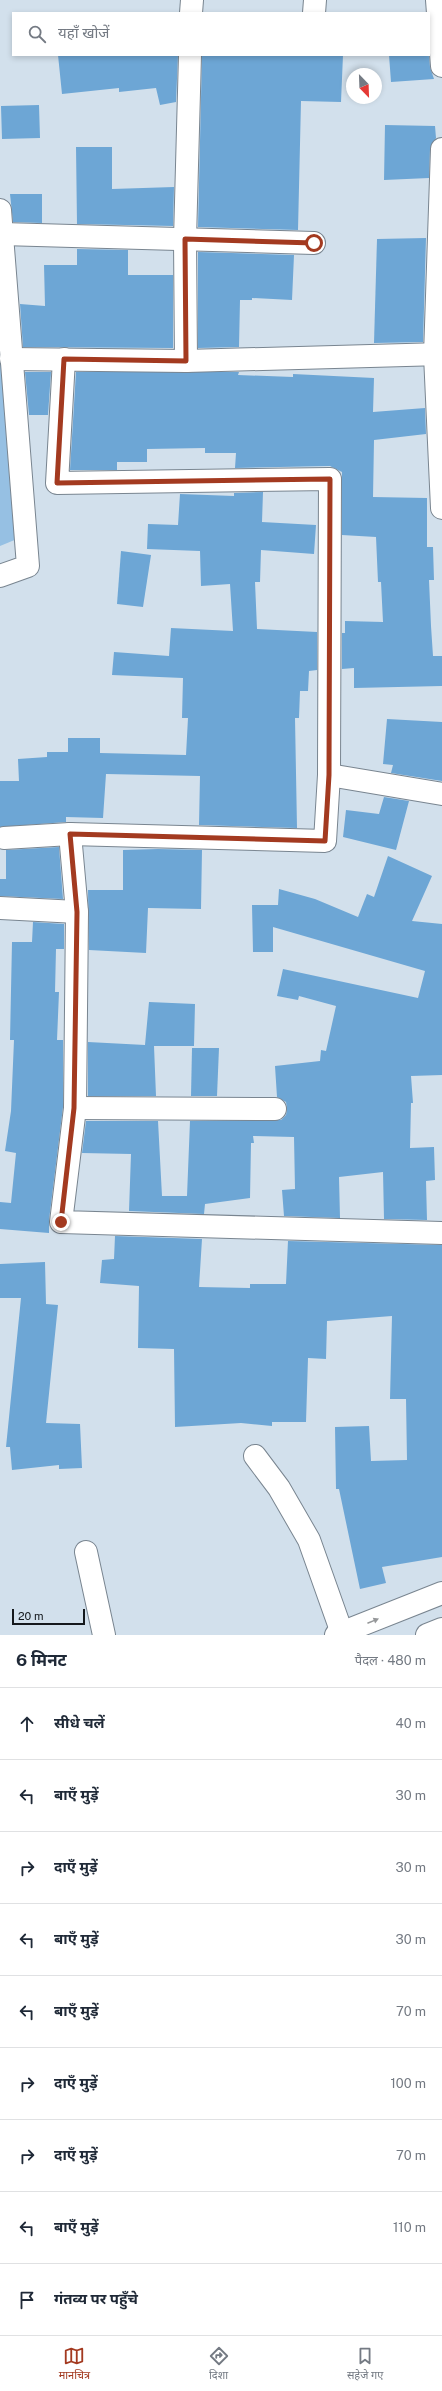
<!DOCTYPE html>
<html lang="hi">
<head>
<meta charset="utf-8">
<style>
	:root { --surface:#fff; --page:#f2f2f3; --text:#1f2937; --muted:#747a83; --line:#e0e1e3; --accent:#a33a20 }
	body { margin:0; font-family:"Public Sans","Noto Sans Devanagari",sans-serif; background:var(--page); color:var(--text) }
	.compass { position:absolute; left:346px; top:68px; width:36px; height:36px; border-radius:50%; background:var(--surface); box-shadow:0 2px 6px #0003; rotate:157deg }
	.scale { position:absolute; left:12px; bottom:10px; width:73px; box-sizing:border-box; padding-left:4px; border:2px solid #14181c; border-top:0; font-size:11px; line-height:14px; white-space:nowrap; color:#14181c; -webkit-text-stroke:3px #d2e0ec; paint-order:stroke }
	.stop { position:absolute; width:12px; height:12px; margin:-9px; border:3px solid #a33a20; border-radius:50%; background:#fff }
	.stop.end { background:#a33a20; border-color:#fff; box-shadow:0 1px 4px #0008 }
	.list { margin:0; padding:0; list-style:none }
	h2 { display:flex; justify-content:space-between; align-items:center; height:52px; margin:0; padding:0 16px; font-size:17px }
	h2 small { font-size:13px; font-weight:400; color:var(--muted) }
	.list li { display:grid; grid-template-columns:26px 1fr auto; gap:12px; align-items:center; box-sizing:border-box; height:72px; padding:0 16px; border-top:1px solid var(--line) }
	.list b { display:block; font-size:15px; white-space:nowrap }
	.list em { font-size:13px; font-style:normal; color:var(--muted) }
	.icon { flex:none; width:22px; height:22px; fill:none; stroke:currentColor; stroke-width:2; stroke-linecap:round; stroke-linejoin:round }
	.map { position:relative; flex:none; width:442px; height:1635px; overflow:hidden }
	.search { position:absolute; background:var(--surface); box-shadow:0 2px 6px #0003; left:12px; right:12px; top:12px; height:44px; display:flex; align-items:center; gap:10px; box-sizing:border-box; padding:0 14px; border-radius:0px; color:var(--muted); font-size:15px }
	.sheet { height:700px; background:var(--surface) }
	nav { display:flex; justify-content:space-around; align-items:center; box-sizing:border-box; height:56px; border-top:1px solid var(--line); background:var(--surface); font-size:11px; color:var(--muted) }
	nav a { display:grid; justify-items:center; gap:2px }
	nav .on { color:var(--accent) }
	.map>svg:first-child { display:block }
</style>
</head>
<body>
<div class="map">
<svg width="442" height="1635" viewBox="0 0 442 1635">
	<rect width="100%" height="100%" fill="#d2e0ec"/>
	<!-- green -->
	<path fill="#96c0e3" d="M0 283 17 539 0 546Z"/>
	<!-- building -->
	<g fill="#6da6d5">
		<path d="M58 55H178L176 102 160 105 156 88 119 92V88L62 94Z"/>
		<path d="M202 55H343L341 102 301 101 298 230 198 227Z"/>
		<path d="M389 55H429L430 67 434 79 391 82Z"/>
		<path d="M39 105 40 138 2 139 1 106Z"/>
		<path d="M385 125 435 126 436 138 430 149 429 178 384 180Z"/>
		<path d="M76 147H112V189L174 187 173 226 77 224Z"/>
		<path d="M10 194H42V223L13 222Z"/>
		<path d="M426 238 423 342 374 343 377 239Z"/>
		<path d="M77 249 128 250V275H173V348L23 347 20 304 45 306 44 265H77Z"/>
		<path d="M198 252 294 255 292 300 252 298V300H240L239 347 198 348Z"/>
		<path d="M25 372H51L48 415H29Z"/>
		<path d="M76 372H239L238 375 293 377V374L374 378 373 412 425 408 426 434 374 440 373 497 427 498V547H433L434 580H429L431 626 433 656H442V686L354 688V668L342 669V633H345V621L383 622 381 582H378L376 537 342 535V472L330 466 235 468 236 453H205V448L147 449V462H117V470H70Z"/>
		<path d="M263 492 262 522 316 525 314 554 261 550 260 582H255L257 629 317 632V670L309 671 308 691H300L299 718H295L297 828 199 825 200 776 106 774 103 818 66 817V822L0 827V781H19L18 759 47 757V752H68V738H100V753L186 755 188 718H182L183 678 112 675 114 652 169 656 171 628 233 631 230 584 201 586 200 551 147 549 148 524 178 525 180 494 234 496V493Z"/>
		<path d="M121 551 151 555 143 607 117 604Z"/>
		<path d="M387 719 442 722V781L391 773 393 765 383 764Z"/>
		<path d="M384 797 409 801 396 850 343 837 346 810 379 814Z"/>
		<path d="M59 847 63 899 0 896V879H6V850Z"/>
		<path d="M158 849 202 850 201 909 148 908 146 953 89 950 88 890H123V850Z"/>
		<path d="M388 856 432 876 412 921 442 924V1075L411 1076 413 1103H411L410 1148 434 1147 435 1180 426 1181 427 1220 384 1219 383 1172 339 1177 340 1218 284 1216 282 1190 295 1189 294 1137 253 1136 254 1143H251L250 1198 205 1204 204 1214 129 1211 131 1154 82 1153 86 1121H158L162 1196H187L190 1121 281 1120 286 1115 287 1109 286 1102 277 1097 275 1066 320 1061 321 1050 326 1051 336 1006 299 996 298 1000 277 996 283 969 418 998 425 971 273 927V952H253L252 905H278L279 889 315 899 358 917 367 894 374 897Z"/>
		<path d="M33 922 64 924V949H56L55 992H59L57 1040H63V1107L49 1220V1233L0 1229V1202L11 1203 16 1153 5 1151 11 1111 14 1040H10L12 942H32Z"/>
		<path d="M149 1002 195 1004 194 1046H154L156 1096H88V1042L145 1045Z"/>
		<path d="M192 1048H219L217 1096H191Z"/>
		<path d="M115 1236 202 1239 199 1287 250 1288V1284H286L288 1241 442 1245V1557L382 1567 386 1583 360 1589 339 1489H336L335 1427 369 1426 371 1461 407 1460 406 1399H390L392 1316 327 1321 326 1359 308 1358 306 1422H272V1426L241 1423 175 1427 174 1349 138 1348 139 1286 100 1283 102 1260 114 1259Z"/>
		<path d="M45 1262 46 1304 58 1305 46 1423 80 1424 82 1468 59 1469V1465L12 1470 10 1447H6L21 1298H0V1264Z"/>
	</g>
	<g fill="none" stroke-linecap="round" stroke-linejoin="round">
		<!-- street casing -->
		<g stroke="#798590" stroke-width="24">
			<g id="street">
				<path d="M437 0 442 66"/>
				<path d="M191 13 192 0"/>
				<path d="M314 13 315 0"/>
				<path d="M442 149 435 355 442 508"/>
				<path d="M0 210 28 566 0 576"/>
				<path d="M2 234 314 243"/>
				<path d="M11 359 186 361 442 354"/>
				<path d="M186 361 185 239 190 55"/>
				<path d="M329 775 442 794"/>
				<path d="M70 834 77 912 75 1108 61 1222 442 1233"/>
				<path d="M4 838 70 834 325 841 329 775 330 479 57 483 64 359"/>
				<path d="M0 908 77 912"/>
				<path d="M75 1108 275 1109"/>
				<path d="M255 1456 279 1488 309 1540 342 1633"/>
				<path d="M86 1552 104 1635"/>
			</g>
		</g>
		<!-- highway casing -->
		<g stroke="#798590" stroke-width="24">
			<g id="highway">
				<path d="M336 1635 442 1593"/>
				<path d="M427 1635 442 1629"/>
			</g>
		</g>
		<!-- street -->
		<use href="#street" stroke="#fff" stroke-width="22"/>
		<!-- highway -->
		<use href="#highway" stroke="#fff" stroke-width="22"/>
	</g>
	<!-- one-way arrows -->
	<defs><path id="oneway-solid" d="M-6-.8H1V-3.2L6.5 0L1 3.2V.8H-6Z"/></defs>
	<use fill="#959799" href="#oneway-solid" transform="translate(373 1621) rotate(-22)"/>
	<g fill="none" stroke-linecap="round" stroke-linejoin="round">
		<!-- route -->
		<path stroke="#a33a20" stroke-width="5" d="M61 1222 74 1108 77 912 70 834 325 841 329 775 330 479 57 483 64 359 186 361 185 239 314 243"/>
	</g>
</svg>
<svg class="compass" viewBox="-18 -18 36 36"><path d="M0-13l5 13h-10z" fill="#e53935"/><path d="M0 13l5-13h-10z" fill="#747a83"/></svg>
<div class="scale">20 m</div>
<div class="stop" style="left:314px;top:243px"></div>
<div class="stop end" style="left:61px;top:1222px"></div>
<div class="search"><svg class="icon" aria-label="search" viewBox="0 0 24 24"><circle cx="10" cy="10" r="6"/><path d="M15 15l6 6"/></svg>यहाँ खोजें</div>
</div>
<section class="sheet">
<h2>6 मिनट<small>पैदल · 480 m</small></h2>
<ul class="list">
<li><svg class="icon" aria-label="ahead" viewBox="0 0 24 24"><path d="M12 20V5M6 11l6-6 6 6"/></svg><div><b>सीधे चलें</b></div><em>40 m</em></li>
<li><svg class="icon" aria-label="left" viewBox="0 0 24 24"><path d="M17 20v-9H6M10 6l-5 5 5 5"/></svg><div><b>बाएँ मुड़ें</b></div><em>30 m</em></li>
<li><svg class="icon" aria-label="right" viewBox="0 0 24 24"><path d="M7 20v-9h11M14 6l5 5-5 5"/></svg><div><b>दाएँ मुड़ें</b></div><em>30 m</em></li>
<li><svg class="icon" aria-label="left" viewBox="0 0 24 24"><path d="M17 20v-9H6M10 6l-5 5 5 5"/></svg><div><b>बाएँ मुड़ें</b></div><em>30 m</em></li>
<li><svg class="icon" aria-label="left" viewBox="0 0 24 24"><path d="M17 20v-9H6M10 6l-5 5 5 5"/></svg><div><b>बाएँ मुड़ें</b></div><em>70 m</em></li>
<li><svg class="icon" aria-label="right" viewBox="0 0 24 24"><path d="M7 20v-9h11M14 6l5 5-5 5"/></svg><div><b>दाएँ मुड़ें</b></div><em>100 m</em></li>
<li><svg class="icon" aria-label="right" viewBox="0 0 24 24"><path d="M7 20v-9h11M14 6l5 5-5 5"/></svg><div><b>दाएँ मुड़ें</b></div><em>70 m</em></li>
<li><svg class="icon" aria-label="left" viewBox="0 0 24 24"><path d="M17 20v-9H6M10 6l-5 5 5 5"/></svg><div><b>बाएँ मुड़ें</b></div><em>110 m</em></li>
<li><svg class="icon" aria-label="arrive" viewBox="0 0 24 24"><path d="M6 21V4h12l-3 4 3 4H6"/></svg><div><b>गंतव्य पर पहुँचे</b></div></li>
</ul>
</section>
<nav>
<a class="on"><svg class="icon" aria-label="map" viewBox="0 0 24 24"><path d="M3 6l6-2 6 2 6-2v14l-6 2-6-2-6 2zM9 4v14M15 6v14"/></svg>मानचित्र</a>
<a><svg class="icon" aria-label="directions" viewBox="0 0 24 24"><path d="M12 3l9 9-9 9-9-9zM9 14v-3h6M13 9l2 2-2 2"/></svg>दिशा</a>
<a><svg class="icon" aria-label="saved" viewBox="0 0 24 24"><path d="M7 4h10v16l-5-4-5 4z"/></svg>सहेजे गए</a>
</nav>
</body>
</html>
